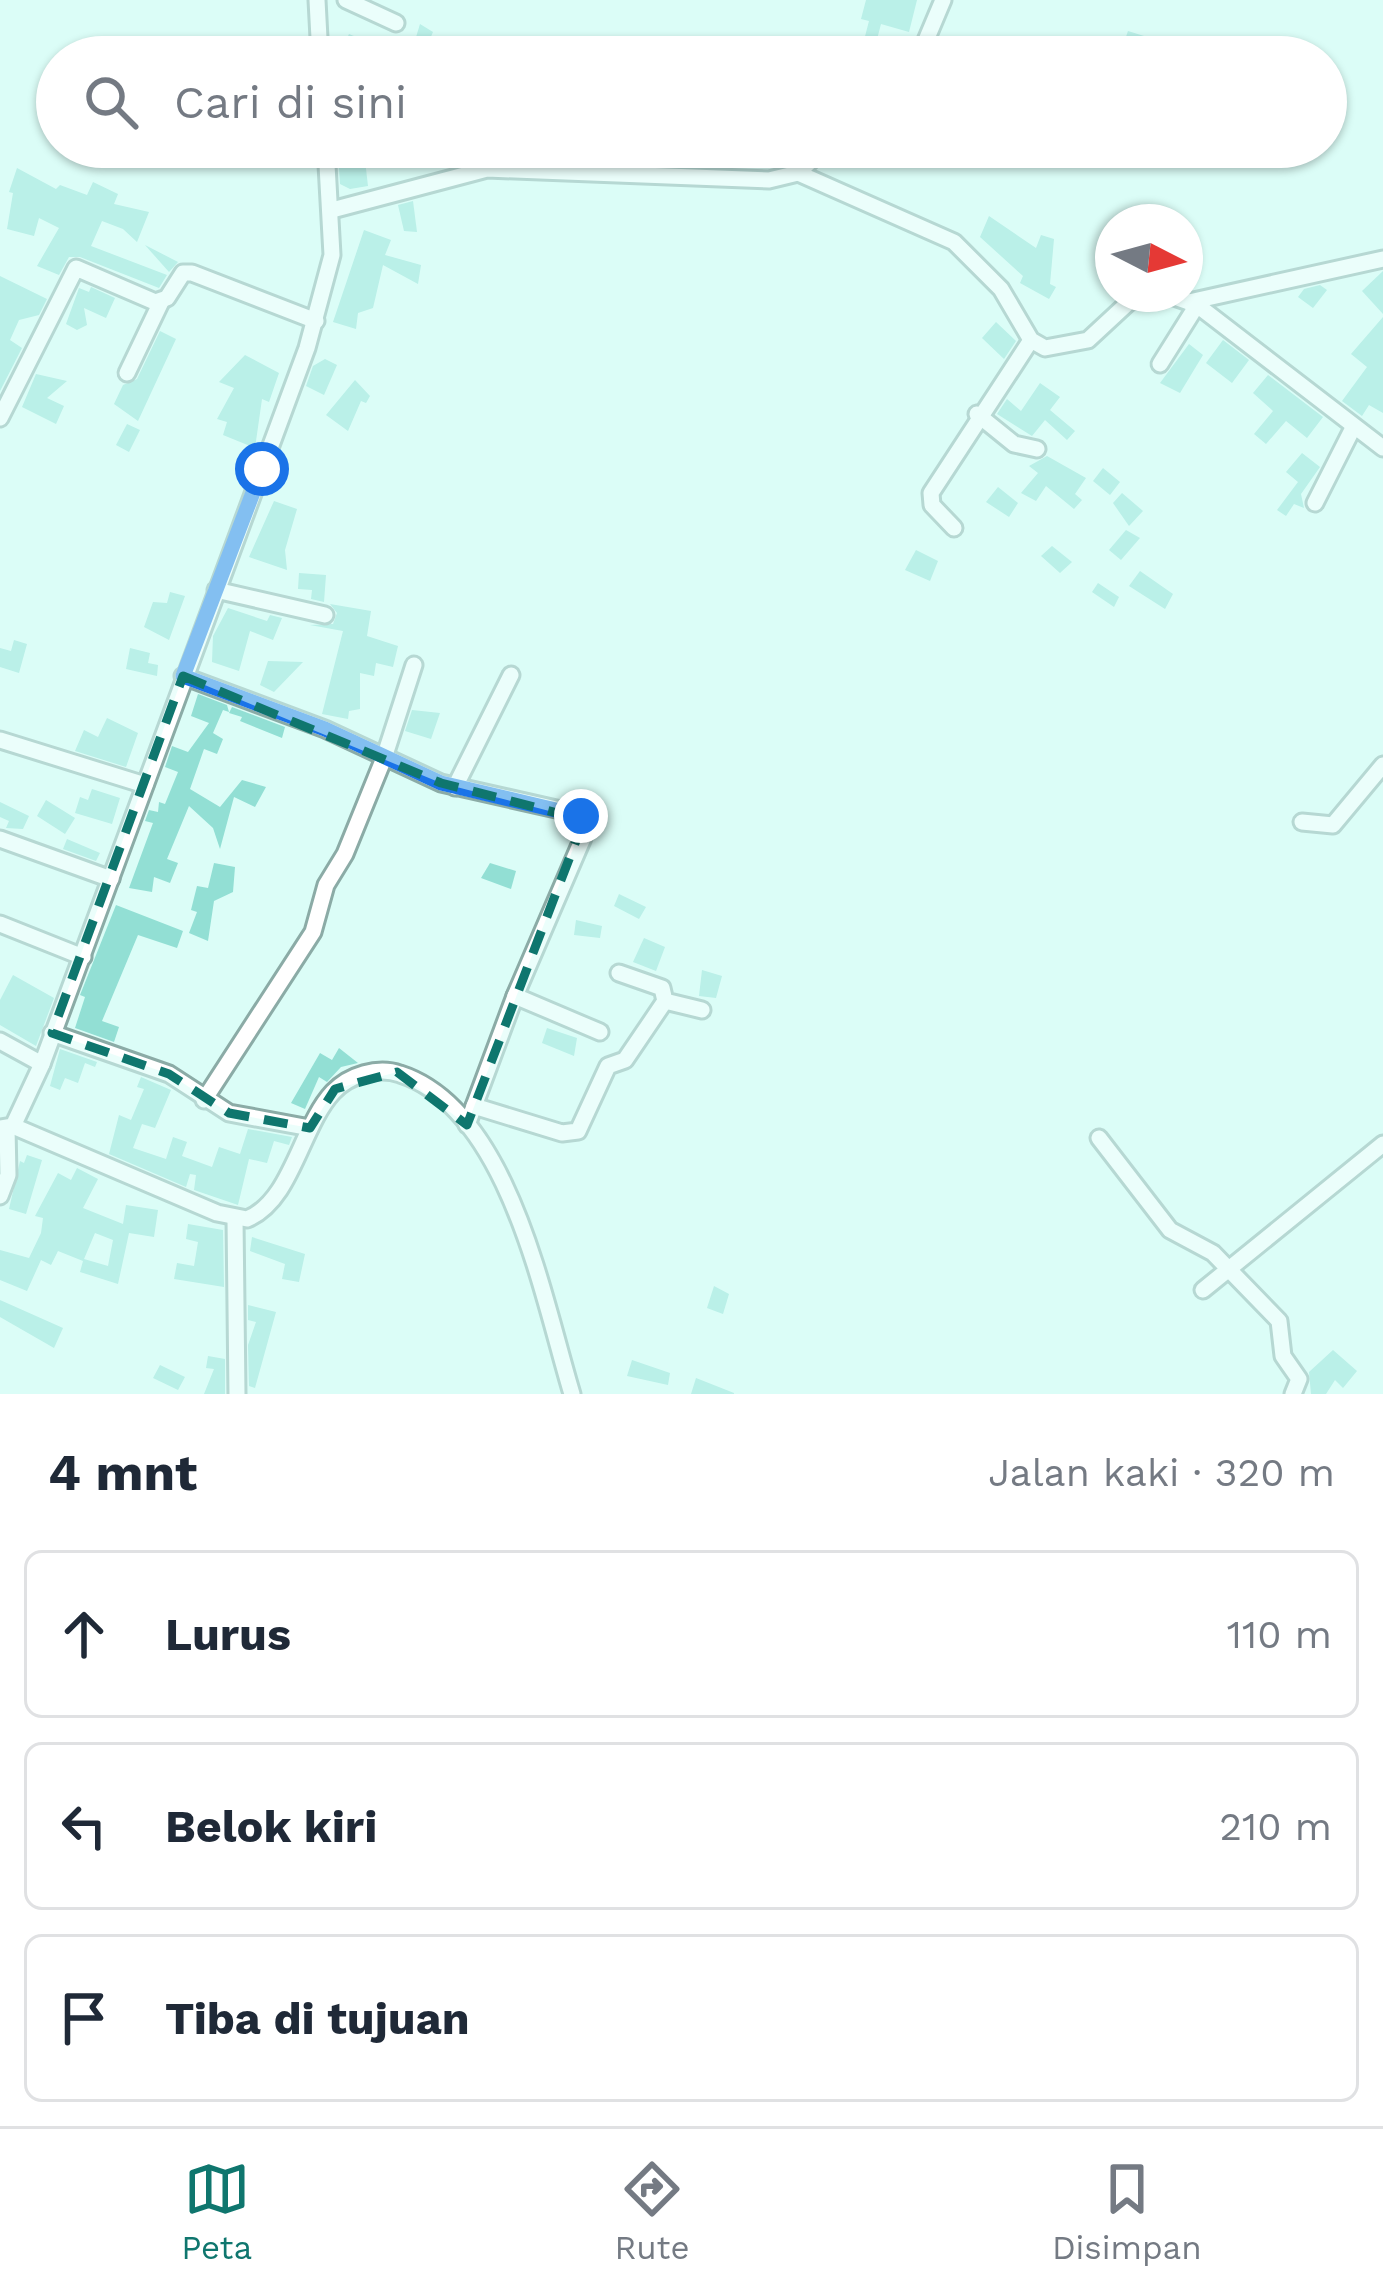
<!DOCTYPE html>
<html lang="id">
<head>
<meta charset="utf-8">
<style>
	:root { --surface:#fff; --page:#f6f6f7; --text:#1f2937; --muted:#747a83; --line:#e0e1e3; --accent:#0f766e }
	body { margin:0; font-family:"Work Sans",sans-serif; background:var(--page); color:var(--text) }
	.compass { position:absolute; left:1095px; top:204px; width:108px; height:108px; border-radius:50%; background:var(--surface); box-shadow:0 3px 9px #0004; rotate:96deg }
	.stop { position:absolute; width:36px; height:36px; margin:-27px; border:9px solid #1a73e8; border-radius:50%; background:#fff }
	.stop.end { background:#1a73e8; border-color:#fff; box-shadow:0 3px 12px #0008 }
	.list { margin:0; padding:0; list-style:none }
	h2 { display:flex; justify-content:space-between; align-items:center; height:156px; margin:0; padding:0 48px; font-size:51px }
	h2 small { font-size:39px; font-weight:400; color:var(--muted) }
	.list li { display:grid; grid-template-columns:78px 1fr auto; gap:36px; align-items:center; box-sizing:border-box; height:168px; margin:0 24px 24px; padding:0 24px; border:3px solid var(--line); border-radius:18px }
	.list b { display:block; font-size:45px; white-space:nowrap }
	.list em { font-size:39px; font-style:normal; color:var(--muted) }
	.icon { flex:none; width:66px; height:66px; fill:none; stroke:currentColor; stroke-width:2; stroke-linecap:round; stroke-linejoin:round }
	.map { position:relative; flex:none; width:1383px; height:1394px; overflow:hidden }
	.search { position:absolute; background:var(--surface); box-shadow:0 3px 9px #0004; left:36px; right:36px; top:36px; height:132px; display:flex; align-items:center; gap:30px; box-sizing:border-box; padding:0 42px; border-radius:66px; color:var(--muted); font-size:45px }
	.sheet { height:732px; background:var(--surface) }
	nav { display:flex; justify-content:space-around; align-items:center; box-sizing:border-box; height:168px; border-top:3px solid var(--line); background:var(--surface); font-size:33px; color:var(--muted) }
	nav a { display:grid; justify-items:center; gap:6px }
	nav .on { color:var(--accent) }
	.map>svg:first-child { display:block }
</style>
</head>
<body>
<div class="map">
<svg width="1383" height="1394" viewBox="0 0 1383 1394">
	<rect width="100%" height="100%" fill="#dbfdf7"/>
	<!-- building -->
	<g fill="#92dfd4" fill-rule="evenodd">
		<path d="M866 0H917L909 32 881 24 875 47 863 44 869 21 861 19Z"/>
		<path d="M420 24 433 32 422 57H410Z"/>
		<path d="M1128 31 1144 36 1137 57H1119Z"/>
		<path d="M349 34 404 57H338Z"/>
		<path d="M338 151 364 152 368 186 350 189 340 184Z"/>
		<path d="M17 168 56 189 60 185 87 195 93 182 118 194 114 204 149 212 137 242 123 229 102 221 91 246 167 275 159 288 80 257H69L59 275 37 266 59 228 39 218 34 236 7 229 13 193 9 192Z"/>
		<path d="M413 201 417 232 404 231 398 205Z"/>
		<path d="M989 216 1036 248 1041 235 1054 239 1050 284 1056 287 1049 299 1020 283 1023 276 980 237Z"/>
		<path d="M364 230 391 240 385 255 421 265 418 284 383 265 373 308 358 313 356 329 333 322Z"/>
		<path d="M145 245 178 262 169 272Z"/>
		<path d="M1383 271V314L1362 291Z"/>
		<path d="M0 276 47 299 39 315 19 320 10 340 22 348 0 391Z"/>
		<path d="M1320 285 1327 290 1313 308 1298 297 1304 289Z"/>
		<path d="M91 287 115 298 106 318 84 308 87 325 77 330 66 324 79 288 89 292Z"/>
		<path d="M1383 317V413L1369 405 1362 416 1342 401 1367 367 1351 354Z"/>
		<path d="M996 322 1016 341 1004 359 982 338Z"/>
		<path d="M160 331 176 339 138 421 114 404 123 385 137 379Z"/>
		<path d="M1223 340 1249 360 1232 383 1206 363Z"/>
		<path d="M1189 344 1203 355 1180 393 1160 383Z"/>
		<path d="M245 355 279 373 269 402 262 399 255 448 223 435 227 422 217 419 234 388 219 382Z"/>
		<path d="M325 359 337 365 324 395 306 386 313 366Z"/>
		<path d="M36 374 67 381 47 398 64 406 56 424 22 407Z"/>
		<path d="M1268 375 1323 417 1307 438 1286 421 1266 444 1254 434 1273 411 1253 393Z"/>
		<path d="M355 380 370 396 366 403 361 401 348 431 326 415Z"/>
		<path d="M1040 383 1060 397 1050 410 1075 431 1067 440 1045 420 1032 436 997 414 1007 399 1021 411Z"/>
		<path d="M127 424 140 430 129 452 116 445Z"/>
		<path d="M1302 453 1320 467 1301 494 1304 508 1294 504 1286 516 1277 510 1298 482 1286 472Z"/>
		<path d="M1047 456 1086 478 1075 494 1082 500 1074 509 1046 486 1036 501 1021 493 1038 473 1029 466Z"/>
		<path d="M1103 468 1120 482 1110 495 1093 481Z"/>
		<path d="M998 487 1018 503 1009 517 986 502Z"/>
		<path d="M1122 493 1143 511 1129 526 1113 503Z"/>
		<path d="M274 501 297 509 285 550 287 570 249 557Z"/>
		<path d="M1126 530 1140 538 1121 560 1109 550Z"/>
		<path d="M1052 546 1072 562 1060 573 1041 556Z"/>
		<path d="M916 550 938 561 930 581 905 570Z"/>
		<path d="M1140 571 1173 594 1165 609 1129 586Z"/>
		<path d="M299 573 326 575 324 602 311 599 312 590 298 589Z"/>
		<path d="M1098 583 1119 597 1114 607 1092 592Z"/>
		<path d="M170 592 185 596 169 640 144 627 153 602 167 603Z"/>
		<path d="M330 604 371 611 367 636 398 646 393 667 376 663 374 676 360 673V709L349 711 348 719 322 714 343 631 310 625 333 624 337 613Z"/>
		<path d="M228 608 267 621 270 615 282 618 273 640 250 631 239 671 212 662 213 636Z"/>
		<path d="M14 640 27 644 19 673 0 667V648L11 651Z"/>
		<path d="M130 648 150 653 148 663 158 665 157 676 126 669Z"/>
		<path d="M268 661 303 662 274 692 260 685Z"/>
		<path d="M198 694 227 705 229 712 223 710 213 733 223 739 217 754 204 749 190 789 220 807 242 780 266 787 255 807 234 797 220 849 213 828 189 806 167 859 178 863 170 883 154 877 152 892 129 888 153 823 145 821 149 810 158 812 159 802 165 804 178 772 165 767 172 746 188 752 209 723 191 716Z"/>
		<path d="M232 707 285 727 282 738 240 721 242 717 229 713Z"/>
		<path d="M412 710 440 713 431 739 405 731Z"/>
		<path d="M107 718 138 733 126 767 75 751 84 730 98 737Z"/>
		<path d="M92 789 120 798 112 824 75 813 80 797 88 800Z"/>
		<path d="M46 800 75 818 65 834 37 816Z"/>
		<path d="M0 802 29 816 23 829 6 828 9 821 0 817Z"/>
		<path d="M67 839 100 853 96 861 63 849Z"/>
		<path d="M214 863 235 867 233 892 214 901 208 941 189 933 197 912 191 910 197 886 208 888Z"/>
		<path d="M490 863 516 871 511 889 481 878Z"/>
		<path d="M619 894 646 907 639 919 614 906Z"/>
		<path d="M116 905 183 931 177 948 138 935 102 1021 119 1027 114 1042 75 1028 85 997 80 995Z"/>
		<path d="M576 920 602 926 600 938 574 935Z"/>
		<path d="M644 938 665 947 656 971 633 962Z"/>
		<path d="M702 970 722 976 716 998 699 996Z"/>
		<path d="M13 975 54 998 36 1046 0 1025V1000Z"/>
		<path d="M547 1028 577 1038 574 1056 542 1043Z"/>
		<path d="M339 1048 358 1063 341 1067 327 1082 319 1077 305 1109 291 1103 320 1053 332 1060Z"/>
		<path d="M60 1049 97 1062 95 1067 85 1063 78 1083 65 1078 60 1090 50 1086Z"/>
		<path d="M141 1077 171 1090 155 1128 142 1124 133 1148 166 1159 173 1137 187 1142 182 1156 212 1167 219 1147 240 1154 248 1129 292 1137 289 1145 274 1141 267 1163 249 1159 238 1205 194 1190 196 1175 190 1174 186 1187 109 1154 119 1115 131 1120 144 1089 137 1087Z"/>
		<path d="M27 1155 42 1160 26 1214 9 1209 20 1161 24 1163Z"/>
		<path d="M77 1168 98 1179 83 1208 123 1224 126 1205 158 1210 154 1237 129 1233 118 1284 80 1272 83 1261 58 1251 51 1265 41 1260 27 1291 0 1280V1250L29 1258 41 1233 43 1218 35 1216 58 1173 71 1180ZM95 1233 113 1240 108 1266 84 1259Z"/>
		<path d="M188 1224 223 1230 224 1287 174 1279 177 1263 194 1266 198 1242 186 1239Z"/>
		<path d="M252 1237 305 1254 299 1282 282 1279 285 1264 250 1251Z"/>
		<path d="M714 1286 729 1294 723 1314 707 1308Z"/>
		<path d="M0 1300 63 1328 54 1348 0 1317Z"/>
		<path d="M248 1305 276 1312 255 1388 249 1386 248 1345 256 1322 248 1320Z"/>
		<path d="M1333 1350 1357 1371 1343 1388 1335 1380 1326 1394H1311L1309 1372Z"/>
		<path d="M208 1356 225 1359V1394H204L214 1369 206 1368Z"/>
		<path d="M632 1360 670 1373 668 1385 627 1376Z"/>
		<path d="M160 1365 185 1377 178 1390 153 1378Z"/>
		<path d="M696 1378 734 1393V1394H691Z"/>
	</g>
	<g fill="none" stroke-linecap="round" stroke-linejoin="round">
		<!-- minor casing -->
		<g stroke="#8baba6" stroke-width="21">
			<g id="minor">
				<path d="M317 0 320 57"/>
				<path d="M346 0 396 23"/>
				<path d="M919 57 943 0"/>
				<path d="M798 173 954 242 1001 289 1031 340 1045 348 1088 340 1129 302 1152 294"/>
				<path d="M332 210 487 169 769 180 798 173 825 147"/>
				<path d="M1166 294 1197 305 1383 448"/>
				<path d="M1189 302 1383 259"/>
				<path d="M1160 364 1197 305"/>
				<path d="M127 373 161 302"/>
				<path d="M977 414 1014 444 1037 449"/>
				<path d="M0 418 76 268 155 302 167 298 183 273H192L316 321"/>
				<path d="M1315 503 1353 428"/>
				<path d="M954 528 932 505 931 493 1031 340"/>
				<path d="M216 590 325 615"/>
				<path d="M183 676 325 729 441 783 574 813 584 820 583 838 515 996 467 1125"/>
				<path d="M0 740 145 785"/>
				<path d="M455 787 511 675"/>
				<path d="M1302 822 1333 825 1383 765"/>
				<path d="M0 839 111 879"/>
				<path d="M0 924 83 957"/>
				<path d="M619 973 662 988 665 1001 702 1010"/>
				<path d="M515 996 600 1032"/>
				<path d="M52 1033 169 1074 229 1113 310 1128"/>
				<path d="M0 1041 42 1064"/>
				<path d="M204 1100 313 932 326 885 345 854 384 758 414 665"/>
				<path d="M474 1106 562 1133 578 1131 608 1066 625 1060 665 1001"/>
				<path d="M13 1126 217 1213 247 1219C292 1201 301 1126 333 1092 349 1075 378 1066 400 1074 509 1109 543 1299 572 1394"/>
				<path d="M0 1128 13 1126 42 1064 307 348 332 255 326 147"/>
				<path d="M1099 1138 1170 1230 1213 1253 1279 1321 1283 1356 1299 1379 1293 1394"/>
				<path d="M0 1196 8 1175 7 1128"/>
				<path d="M235 1219 237 1394"/>
				<path d="M1203 1290 1383 1144"/>
			</g>
		</g>
		<!-- minor -->
		<use href="#minor" stroke="#fff" stroke-width="15"/>
	</g>
	<g fill="none" stroke-linecap="round" stroke-linejoin="round">
		<!-- route -->
		<path stroke="#1a73e8" stroke-width="15" d="M262 469 183 676 325 729 441 783 581 816"/>
	</g>
	<!-- marked area -->
	<path d="M0 0H1383V1394H0ZM183 676 441 783 584 820 467 1125 397 1072 335 1089 310 1128 229 1113 169 1074 52 1033Z" fill="#dbfdf7" fill-opacity=".55" fill-rule="evenodd"/>
	<path fill="none" stroke="#0f766e" stroke-width="9" stroke-dasharray="24 15" stroke-linejoin="round" d="M183 676 441 783 584 820 467 1125 397 1072 335 1089 310 1128 229 1113 169 1074 52 1033Z"/>
</svg>
<svg class="compass" viewBox="-18 -18 36 36"><path d="M0-13l5 13h-10z" fill="#e53935"/><path d="M0 13l5-13h-10z" fill="#747a83"/></svg>
<div class="stop" style="left:262px;top:469px"></div>
<div class="stop end" style="left:581px;top:816px"></div>
<div class="search"><svg class="icon" aria-label="search" viewBox="0 0 24 24"><circle cx="10" cy="10" r="6"/><path d="M15 15l6 6"/></svg>Cari di sini</div>
</div>
<section class="sheet">
<h2>4 mnt<small>Jalan kaki · 320 m</small></h2>
<ul class="list">
<li><svg class="icon" aria-label="ahead" viewBox="0 0 24 24"><path d="M12 20V5M6 11l6-6 6 6"/></svg><div><b>Lurus</b></div><em>110 m</em></li>
<li><svg class="icon" aria-label="left" viewBox="0 0 24 24"><path d="M17 20v-9H6M10 6l-5 5 5 5"/></svg><div><b>Belok kiri</b></div><em>210 m</em></li>
<li><svg class="icon" aria-label="arrive" viewBox="0 0 24 24"><path d="M6 21V4h12l-3 4 3 4H6"/></svg><div><b>Tiba di tujuan</b></div></li>
</ul>
</section>
<nav>
<a class="on"><svg class="icon" aria-label="map" viewBox="0 0 24 24"><path d="M3 6l6-2 6 2 6-2v14l-6 2-6-2-6 2zM9 4v14M15 6v14"/></svg>Peta</a>
<a><svg class="icon" aria-label="directions" viewBox="0 0 24 24"><path d="M12 3l9 9-9 9-9-9zM9 14v-3h6M13 9l2 2-2 2"/></svg>Rute</a>
<a><svg class="icon" aria-label="saved" viewBox="0 0 24 24"><path d="M7 4h10v16l-5-4-5 4z"/></svg>Disimpan</a>
</nav>
</body>
</html>
